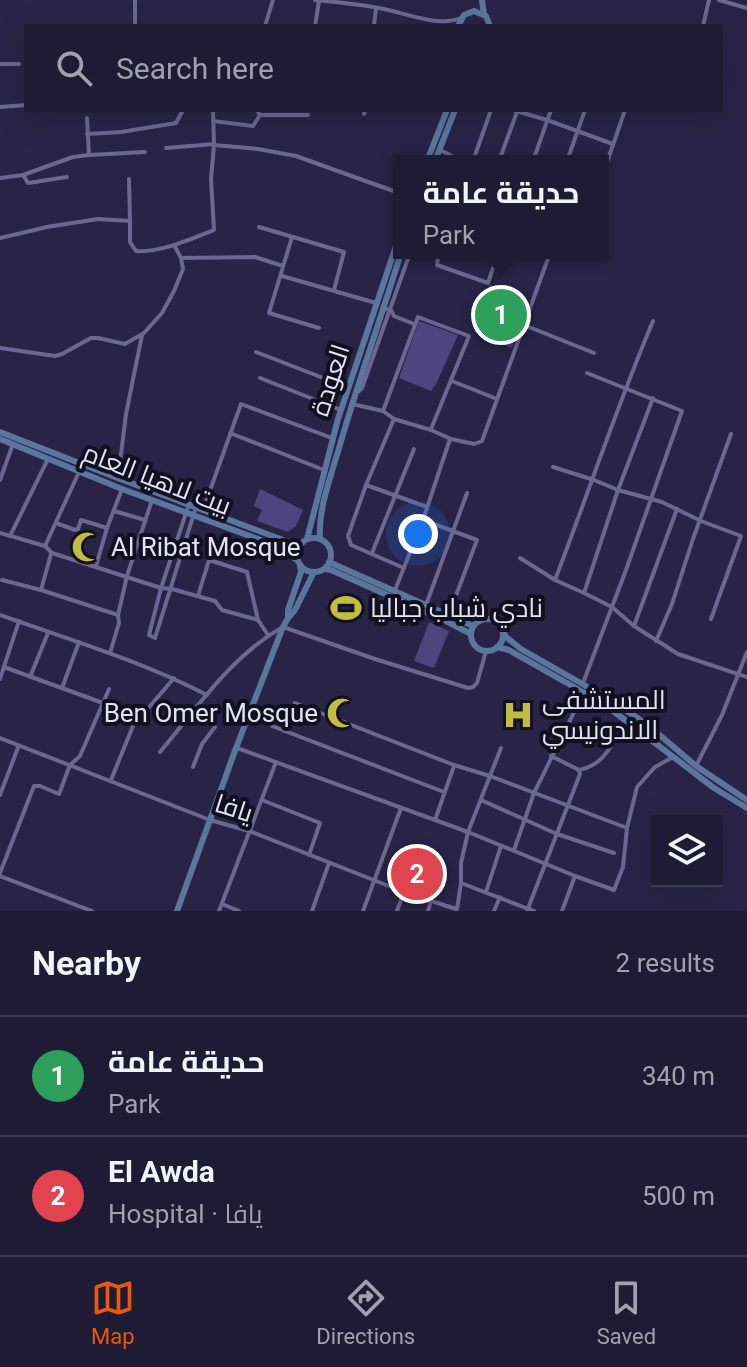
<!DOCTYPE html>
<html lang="en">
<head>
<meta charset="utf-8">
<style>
	:root { --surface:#1f1b35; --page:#27243d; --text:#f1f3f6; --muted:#a1a1ad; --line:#3c3950; --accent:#ea580c }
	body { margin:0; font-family:Roboto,Cairo,sans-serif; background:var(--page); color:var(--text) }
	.controls { position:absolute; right:24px; bottom:24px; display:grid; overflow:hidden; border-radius:0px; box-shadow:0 8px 32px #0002 }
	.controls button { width:72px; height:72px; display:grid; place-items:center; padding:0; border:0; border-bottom:2px solid var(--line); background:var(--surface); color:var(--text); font:40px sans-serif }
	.you { position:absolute; left:418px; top:534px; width:28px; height:28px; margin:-20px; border:6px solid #fff; border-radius:50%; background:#1a73e8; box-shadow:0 0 0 12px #1a73e833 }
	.badge { display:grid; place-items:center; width:52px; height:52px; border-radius:50%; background:var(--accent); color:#fff; font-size:26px; font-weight:700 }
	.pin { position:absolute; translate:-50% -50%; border:4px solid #fff; box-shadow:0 2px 8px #0006 }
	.popup { position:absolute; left:393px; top:155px; width:216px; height:104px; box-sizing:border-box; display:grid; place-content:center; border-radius:0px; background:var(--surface); filter:drop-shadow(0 2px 6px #0005); font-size:26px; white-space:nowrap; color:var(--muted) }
	.popup b { font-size:30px; color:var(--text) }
	.popup::after { content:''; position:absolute; left:50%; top:100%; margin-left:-16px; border:16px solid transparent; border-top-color:var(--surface) }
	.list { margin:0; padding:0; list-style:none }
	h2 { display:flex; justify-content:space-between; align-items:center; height:104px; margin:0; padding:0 32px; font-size:34px }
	h2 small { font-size:26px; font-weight:400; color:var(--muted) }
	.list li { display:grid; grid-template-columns:52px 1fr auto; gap:24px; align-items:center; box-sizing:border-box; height:120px; padding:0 32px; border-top:2px solid var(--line) }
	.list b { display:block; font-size:30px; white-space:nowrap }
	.list p { margin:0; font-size:26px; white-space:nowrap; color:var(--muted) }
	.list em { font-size:26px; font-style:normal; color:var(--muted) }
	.icon { flex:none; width:44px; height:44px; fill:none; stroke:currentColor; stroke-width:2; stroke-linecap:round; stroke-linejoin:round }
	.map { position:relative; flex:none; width:747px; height:911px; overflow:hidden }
	.search { position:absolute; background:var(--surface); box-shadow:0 8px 32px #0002; left:24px; right:24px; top:24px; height:88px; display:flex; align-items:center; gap:20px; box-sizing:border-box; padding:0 28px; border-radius:0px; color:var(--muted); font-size:30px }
	.sheet { height:344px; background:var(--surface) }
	nav { display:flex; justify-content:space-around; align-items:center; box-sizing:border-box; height:112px; border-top:2px solid var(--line); background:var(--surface); font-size:22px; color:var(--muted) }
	nav a { display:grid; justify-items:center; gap:4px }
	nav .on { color:var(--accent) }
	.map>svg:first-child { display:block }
</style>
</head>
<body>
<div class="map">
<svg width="747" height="911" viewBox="0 0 747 911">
	<rect width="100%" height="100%" fill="#292447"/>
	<!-- green -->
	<g fill="#4e4580">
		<path d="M490 285 527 299 512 348 474 332Z"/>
		<path d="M419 321 458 335 436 384 431 391 399 378Z"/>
		<path d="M260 489 303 510 296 526 288 532 257 521 262 510 254 506Z"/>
		<path d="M429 622 449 631 434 668 414 661Z"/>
	</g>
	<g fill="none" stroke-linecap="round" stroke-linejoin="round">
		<!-- minor -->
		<g stroke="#6b6790" stroke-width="4">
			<path d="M135 0V26"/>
			<path d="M315 0C336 2 358 4 379 8 403 12 438 28 461 18"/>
			<path d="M719 0 747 8"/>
			<path d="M265 26 273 0"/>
			<path d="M315 26 319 1"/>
			<path d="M374 26 376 8"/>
			<path d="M703 26 709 0"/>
			<path d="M0 64H19"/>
			<path d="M0 107 26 105"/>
			<path d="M257 110 260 115H308"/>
			<path d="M513 110 547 120 613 144"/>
			<path d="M364 114 365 110"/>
			<path d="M213 121 253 126 260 115"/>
			<path d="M87 134 121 132 176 123 183 110"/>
			<path d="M214 145 258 149 296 156 399 193"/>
			<path d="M166 148 214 144"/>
			<path d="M440 150 462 161"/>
			<path d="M89 155 145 152"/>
			<path d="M473 161 491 110"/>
			<path d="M499 161 517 112"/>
			<path d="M533 161 551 110"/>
			<path d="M567 161 585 110"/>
			<path d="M603 174 625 110"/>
			<path d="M23 175 73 157 89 155 87 118"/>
			<path d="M0 178 23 175 28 183 67 177"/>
			<path d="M129 179 130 221"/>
			<path d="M259 227 344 252 334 290"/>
			<path d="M292 237 269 313 319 328"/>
			<path d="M0 238 47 227 98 219 130 221V242L136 251C160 253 191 239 214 230L211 179 214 145 213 110"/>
			<path d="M174 245 181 258 255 257 283 266"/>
			<path d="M429 253 438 256 437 265 488 283 498 253"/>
			<path d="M282 276 376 303"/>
			<path d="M382 308 391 310 394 316 414 324"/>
			<path d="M524 325 594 353"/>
			<path d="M0 348 55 356 62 354 91 338H98L125 344 144 333 162 313 174 291 183 269 181 258"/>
			<path d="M256 352 349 388"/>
			<path d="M260 378 341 410"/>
			<path d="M452 381 497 399"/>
			<path d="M359 391 362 388 410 253"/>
			<path d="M653 398 618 490 584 593 612 607 634 626 678 654 747 677"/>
			<path d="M352 404 383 411 394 419 431 430 451 439 474 444 482 441 550 253"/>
			<path d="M383 411 418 317 469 336 431 429"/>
			<path d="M394 419 366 485 348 536 351 545 404 568"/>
			<path d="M230 433 324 470"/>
			<path d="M553 467 594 480 618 490 662 502 701 521 741 536 711 619"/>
			<path d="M115 477 120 462 126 414 142 335"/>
			<path d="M0 480 13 444"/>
			<path d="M366 485 427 507"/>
			<path d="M189 504 161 588 149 635 155 638 196 507"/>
			<path d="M203 510 241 404 332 438"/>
			<path d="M114 511 145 520"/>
			<path d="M423 520 477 540 449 614"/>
			<path d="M56 523 75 530 78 529 81 520 107 528"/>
			<path d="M0 533 45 546 52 553 161 588 172 589 215 601 222 610 258 620 268 635"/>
			<path d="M10 536 48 459"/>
			<path d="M45 546 79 472"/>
			<path d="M372 553 414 449"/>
			<path d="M520 558 555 580 584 593"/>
			<path d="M96 566 107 528 122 489"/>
			<path d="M2 580 41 590 118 615"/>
			<path d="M555 580C588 494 617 406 653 321"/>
			<path d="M41 590 51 554"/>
			<path d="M395 590 423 520 450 439"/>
			<path d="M198 596 209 560 247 572 258 620"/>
			<path d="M426 605 467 493"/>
			<path d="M0 615C70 640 141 661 207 695"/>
			<path d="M634 626 677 509"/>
			<path d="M656 641 672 604 693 539 731 434"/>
			<path d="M110 653 119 623 118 615 127 576 152 500"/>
			<path d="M4 667 103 703"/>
			<path d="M30 677 48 633"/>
			<path d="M0 679 19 621"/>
			<path d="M583 683 626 570 682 411 587 373"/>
			<path d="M62 688 79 642"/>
			<path d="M272 726 444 792"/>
			<path d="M284 731 295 703 454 765 490 776 627 828"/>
			<path d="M0 738 210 820 249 831 404 892 456 909"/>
			<path d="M237 748 468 832 575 876 614 890 623 867 627 828 637 787 655 767 673 757"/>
			<path d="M160 752C197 708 232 655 283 627L375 659 468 688 473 687 477 683 486 651"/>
			<path d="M551 756 579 770C594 767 603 759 611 746"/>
			<path d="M696 766 722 715 747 652"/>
			<path d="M193 767 202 744 215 727"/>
			<path d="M111 780 133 726 174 678"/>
			<path d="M59 794 70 765 80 756 109 689"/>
			<path d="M0 795 19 745"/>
			<path d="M262 800 320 823 309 855"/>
			<path d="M481 800 557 834 614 853"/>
			<path d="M435 820 454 766"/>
			<path d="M514 850 534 793 584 692"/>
			<path d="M0 873 34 786H40L59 794"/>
			<path d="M0 876 92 911"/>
			<path d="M461 883 534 911"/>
			<path d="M486 892 501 846"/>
			<path d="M222 904 239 911"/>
			<path d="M457 909 461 883V863L468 832 501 748"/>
			<path d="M219 911 276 762"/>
			<path d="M312 911 329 863"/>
			<path d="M363 911 401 808"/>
			<path d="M397 911 404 892"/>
			<path d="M428 911 431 901"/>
			<path d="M494 911 500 897"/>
			<path d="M527 911 580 774 579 770"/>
			<path d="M562 911 575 876"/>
		</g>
		<!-- secondary -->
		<g stroke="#5b759d" stroke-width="6">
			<path d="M482 0 484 15"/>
			<path d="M458 26 464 15 474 11 486 16 490 26"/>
			<path d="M427 161 447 110"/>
			<path d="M435 161 455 110"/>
			<path d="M0 432 115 477 299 546"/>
			<path d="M0 439 122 489 258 539 280 548 297 560"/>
			<circle cx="314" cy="555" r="17"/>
			<path d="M307 539 338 419 399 237"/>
			<path d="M320 539C318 509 331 476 339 448 358 382 381 318 401 253"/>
			<path d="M329 562 473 626"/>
			<path d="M324 569 331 570 446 621 471 634"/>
			<path d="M288 618V610L301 572 300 565"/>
			<circle cx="487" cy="635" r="16"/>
			<path d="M503 631 506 637 521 649 614 702 649 726 696 766 747 800"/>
			<path d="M497 647 509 650 604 704 714 788 747 808"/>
			<path d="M177 911 236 748 283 627 288 618 295 610 314 572"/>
		</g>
	</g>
	<!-- icons -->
	<defs>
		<g id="mosque-bare" transform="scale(2.4)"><path d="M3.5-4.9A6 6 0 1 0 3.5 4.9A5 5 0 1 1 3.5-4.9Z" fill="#c0be41" stroke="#12101f" stroke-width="2.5" paint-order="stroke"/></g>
		<g id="stadium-bare" transform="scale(2.4)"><path d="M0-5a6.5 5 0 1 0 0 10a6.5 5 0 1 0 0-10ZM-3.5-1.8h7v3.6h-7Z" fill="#c0be41" stroke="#12101f" stroke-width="2.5" paint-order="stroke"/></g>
		<g id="hospital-bare" transform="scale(2.4)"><path d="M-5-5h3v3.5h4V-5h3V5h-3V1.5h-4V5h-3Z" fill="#c0be41" stroke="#12101f" stroke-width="2.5" paint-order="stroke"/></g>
	</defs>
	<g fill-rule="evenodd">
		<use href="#mosque-bare" x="87" y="547"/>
		<use href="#stadium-bare" x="346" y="608"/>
		<use href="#mosque-bare" x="342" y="713"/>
		<use href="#hospital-bare" x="518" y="715"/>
	</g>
	<g text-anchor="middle" stroke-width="8" stroke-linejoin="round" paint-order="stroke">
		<!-- street labels -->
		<g font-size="26" fill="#e2e1f8" stroke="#12101f">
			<text transform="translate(330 380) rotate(-72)" y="9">العودة</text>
			<text transform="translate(157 479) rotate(21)" y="9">بيت لاهيا العام</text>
			<text transform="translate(234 808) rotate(18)" y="9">يافا</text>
		</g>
		<!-- poi labels -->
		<g font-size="26" fill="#e2e1f8" stroke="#12101f" text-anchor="start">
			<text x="111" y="556">Al Ribat Mosque</text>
			<text x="370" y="617">نادي شباب جباليا</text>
			<text x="542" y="709">المستشفى<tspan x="542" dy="30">الاندونيسي</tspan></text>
			<text x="318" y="722" text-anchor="end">Ben Omer Mosque</text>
		</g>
	</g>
</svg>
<div class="controls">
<button><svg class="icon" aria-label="layers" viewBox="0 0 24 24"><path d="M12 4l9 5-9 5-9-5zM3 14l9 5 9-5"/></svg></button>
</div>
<div class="you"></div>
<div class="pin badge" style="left:501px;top:315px;background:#2e9e5b">1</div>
<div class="popup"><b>حديقة عامة</b>Park</div>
<div class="pin badge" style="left:417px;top:874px;background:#e0444e">2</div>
<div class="search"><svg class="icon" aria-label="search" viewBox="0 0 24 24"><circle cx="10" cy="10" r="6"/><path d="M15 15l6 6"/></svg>Search here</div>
</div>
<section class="sheet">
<h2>Nearby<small>2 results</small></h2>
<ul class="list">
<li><span class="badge" style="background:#2e9e5b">1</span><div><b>حديقة عامة</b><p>Park</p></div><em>340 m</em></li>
<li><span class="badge" style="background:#e0444e">2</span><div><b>El Awda</b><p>Hospital · يافا</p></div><em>500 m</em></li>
</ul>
</section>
<nav>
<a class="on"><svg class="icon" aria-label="map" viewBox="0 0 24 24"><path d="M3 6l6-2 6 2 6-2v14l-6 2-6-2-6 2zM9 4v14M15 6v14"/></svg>Map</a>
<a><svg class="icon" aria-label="directions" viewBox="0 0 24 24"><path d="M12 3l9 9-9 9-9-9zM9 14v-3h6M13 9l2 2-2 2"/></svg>Directions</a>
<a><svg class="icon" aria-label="saved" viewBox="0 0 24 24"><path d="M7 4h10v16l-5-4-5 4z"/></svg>Saved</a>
</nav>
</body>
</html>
